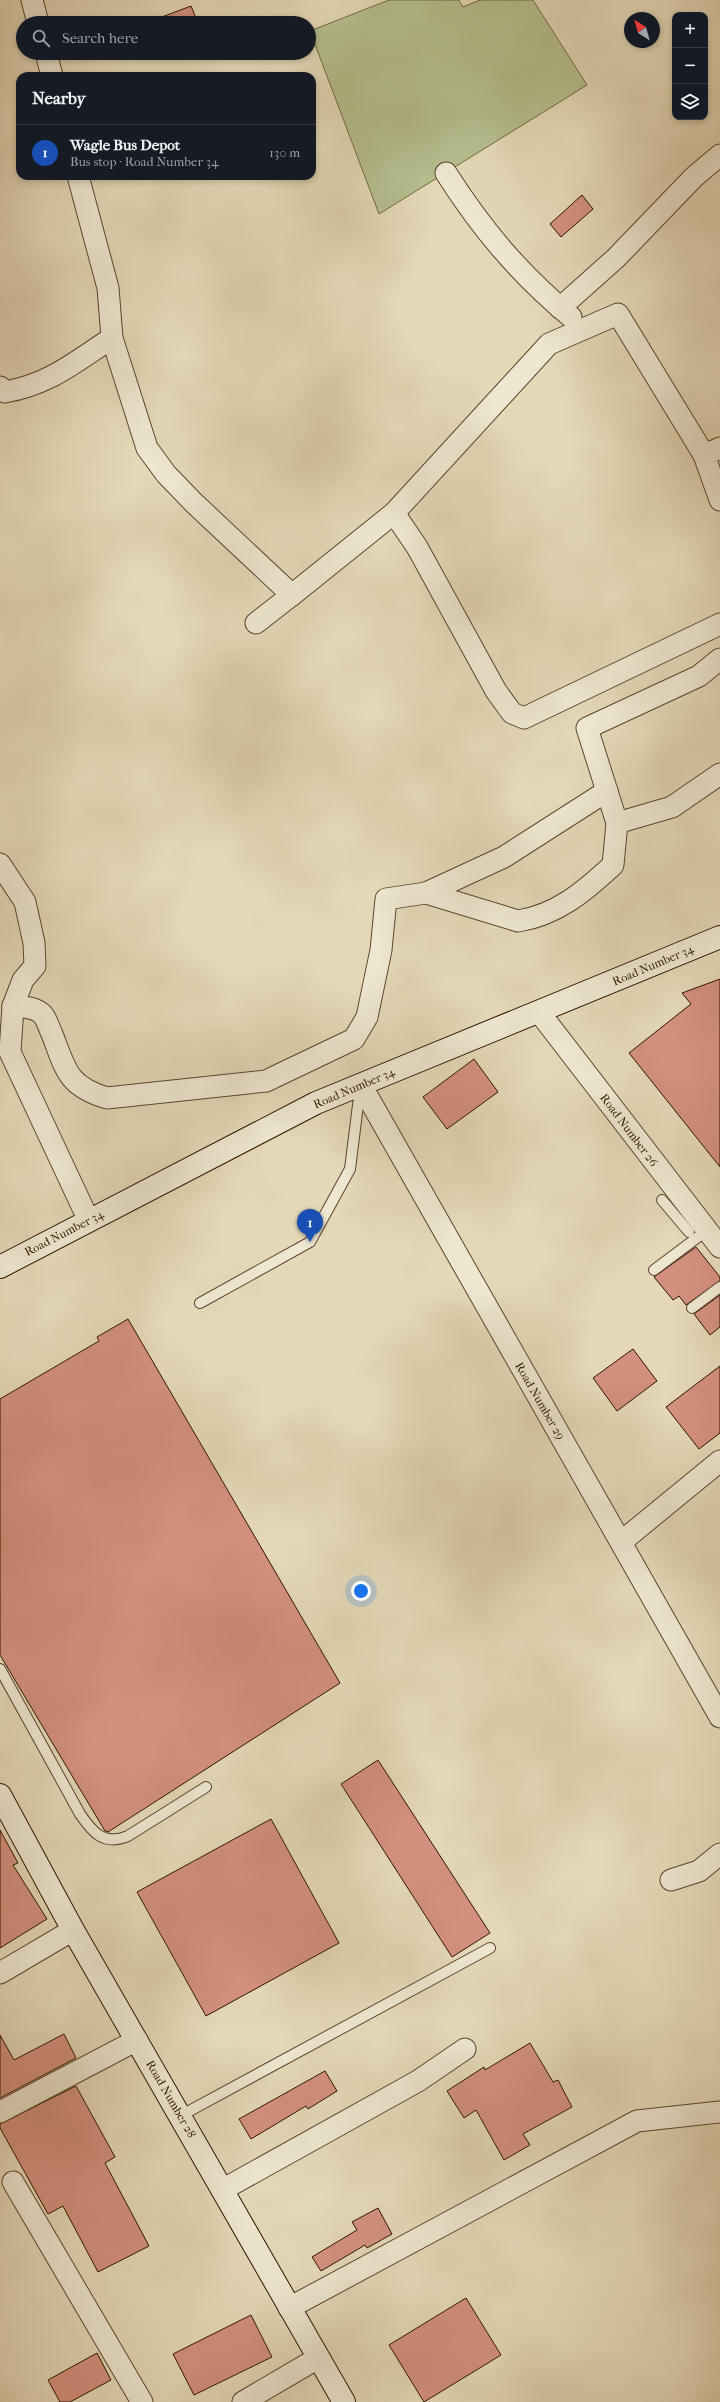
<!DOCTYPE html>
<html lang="en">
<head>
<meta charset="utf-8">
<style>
	:root { --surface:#171b24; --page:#242831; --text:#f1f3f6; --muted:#9ea1a6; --line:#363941; --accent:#0b8043 }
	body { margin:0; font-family:"IM FELL French Canon",serif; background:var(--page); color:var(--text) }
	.controls { position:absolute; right:12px; top:12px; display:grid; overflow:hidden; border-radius:8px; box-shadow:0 2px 6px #0003 }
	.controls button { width:36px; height:36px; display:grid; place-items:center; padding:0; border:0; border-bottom:1px solid var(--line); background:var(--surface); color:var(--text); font:20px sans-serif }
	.compass { position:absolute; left:624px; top:12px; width:36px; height:36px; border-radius:50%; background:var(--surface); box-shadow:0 2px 6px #0003; rotate:323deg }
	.you { position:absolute; left:361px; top:1591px; width:14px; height:14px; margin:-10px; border:3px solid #fff; border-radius:50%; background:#1a73e8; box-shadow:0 0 0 6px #1a73e833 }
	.badge { display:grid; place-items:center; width:26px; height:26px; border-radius:50%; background:var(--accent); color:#fff; font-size:13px; font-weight:700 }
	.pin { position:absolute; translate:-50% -33px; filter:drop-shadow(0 1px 2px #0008) }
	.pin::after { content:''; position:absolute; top:21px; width:14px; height:12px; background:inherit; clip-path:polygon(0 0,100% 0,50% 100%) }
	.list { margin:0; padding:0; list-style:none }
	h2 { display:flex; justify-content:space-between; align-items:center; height:52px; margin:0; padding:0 16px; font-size:17px }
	h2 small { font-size:13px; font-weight:400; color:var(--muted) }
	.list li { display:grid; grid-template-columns:26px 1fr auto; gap:12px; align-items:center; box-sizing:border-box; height:56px; padding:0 16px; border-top:1px solid var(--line) }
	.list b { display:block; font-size:15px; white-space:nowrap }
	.list p { margin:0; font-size:13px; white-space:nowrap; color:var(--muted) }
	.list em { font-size:13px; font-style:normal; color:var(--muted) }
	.icon { flex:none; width:22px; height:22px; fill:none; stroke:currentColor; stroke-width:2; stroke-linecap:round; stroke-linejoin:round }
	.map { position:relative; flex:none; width:720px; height:2402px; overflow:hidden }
	.search { position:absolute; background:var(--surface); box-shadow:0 2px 6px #0003; left:16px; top:16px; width:300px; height:44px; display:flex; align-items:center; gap:10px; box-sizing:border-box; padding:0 14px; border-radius:22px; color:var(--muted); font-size:15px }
	.panel { position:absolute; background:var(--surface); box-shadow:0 2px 6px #0003; left:16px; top:72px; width:300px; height:108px; border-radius:12px }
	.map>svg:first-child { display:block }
</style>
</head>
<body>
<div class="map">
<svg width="720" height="2402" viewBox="0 0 720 2402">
	<rect width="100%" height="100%" fill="#e4d8b7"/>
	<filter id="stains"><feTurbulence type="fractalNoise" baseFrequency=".005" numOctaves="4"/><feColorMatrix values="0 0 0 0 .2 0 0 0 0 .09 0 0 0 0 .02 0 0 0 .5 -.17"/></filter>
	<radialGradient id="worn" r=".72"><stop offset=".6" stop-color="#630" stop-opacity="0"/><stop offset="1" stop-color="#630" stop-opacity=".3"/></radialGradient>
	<!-- green -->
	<path fill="#b5be8e" stroke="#726847" d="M389 0H459L463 7 480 0H533L587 85 379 214 310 31Z"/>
	<!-- building -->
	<g fill="#d3907e" stroke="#2f1300">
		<path d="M191 6 198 23H151V21Z"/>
		<path d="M582 195 593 209 561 237 550 224Z"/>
		<path d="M720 979V1167L629 1053 691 1004 682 993Z"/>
		<path d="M474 1059 498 1092 447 1129 423 1097Z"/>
		<path d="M696 1247 720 1277V1281L686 1305 679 1296 673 1300 654 1277Z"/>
		<path d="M720 1295V1327L710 1335 694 1314Z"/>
		<path d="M128 1319 340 1683 108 1832 105 1831 0 1655V1399L99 1341 97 1337Z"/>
		<path d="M633 1349 657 1381 617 1411 593 1378Z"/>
		<path d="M720 1366V1433L699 1449 666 1407Z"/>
		<path d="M378 1760 490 1933 452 1957 341 1784Z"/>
		<path d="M271 1819 339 1943 206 2016 137 1892Z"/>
		<path d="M0 1830 18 1863 13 1865 47 1919 0 1948Z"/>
		<path d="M64 2034 76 2058 0 2098V2035L14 2060Z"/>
		<path d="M530 2043 553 2082 558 2080 572 2107 523 2134 530 2145 504 2160 476 2110 464 2118 447 2091 484 2067 485 2070Z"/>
		<path d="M325 2071 337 2091 308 2109 306 2106 251 2139 239 2119Z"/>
		<path d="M76 2086 115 2157 105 2163 149 2246 98 2272 63 2206 48 2214 0 2128V2124Z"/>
		<path d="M378 2208 392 2234 367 2248 365 2245 321 2271 312 2257 357 2230 352 2222Z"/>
		<path d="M466 2298 501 2355 424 2402 389 2345Z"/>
		<path d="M251 2315 272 2357 194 2395 173 2354Z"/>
		<path d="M97 2353 111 2380 70 2402H60L48 2380Z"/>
	</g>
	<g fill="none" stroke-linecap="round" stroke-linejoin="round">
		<!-- lane casing -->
		<g stroke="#5c442e" stroke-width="12">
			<g id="lane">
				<path d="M662 1200 689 1232"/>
				<path d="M654 1270 706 1231"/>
				<path d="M200 1303 310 1242 350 1169 360 1089"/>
				<path d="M692 1308 720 1287"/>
				<path d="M0 1669 80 1814C93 1833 104 1846 128 1836L206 1787"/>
				<path d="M180 2116 490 1948"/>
			</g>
		</g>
		<!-- street casing -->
		<g stroke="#5c442e" stroke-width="23">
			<g id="street">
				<path d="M32 0 38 23"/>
				<path d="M46 53 52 76"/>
				<path d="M446 173C483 231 519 273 571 317"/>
				<path d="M78 176 108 288 112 338 147 448 166 474 194 503 292 595 394 513 549 344 618 314 704 455 720 448"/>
				<path d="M560 308 616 258 694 177 720 155"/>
				<path d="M0 387 5 392C50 384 75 362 112 338"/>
				<path d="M704 455 720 500"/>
				<path d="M394 513 417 547 496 691 512 713 524 718 720 624"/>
				<path d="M256 623 292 595"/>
				<path d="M617 823 672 807 720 774"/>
				<path d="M0 864 25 902 34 943 35 966 23 980 13 1006 10 1052 89 1221"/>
				<path d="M426 893 504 857 607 791"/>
				<path d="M13 1006C23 1007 35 1007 42 1014 47 1019 49 1028 52 1034 66 1070 67 1086 107 1098L266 1081 354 1039 367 1017 381 950 386 899 426 893 518 921C557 915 585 891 613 865L617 823 587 728 699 676 720 659"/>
				<path d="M539 1012 720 1247"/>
				<path d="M361 1085 720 1717"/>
				<path d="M621 1542 720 1461"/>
				<path d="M671 1880 699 1871 720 1854"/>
				<path d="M0 1973 73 1930"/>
				<path d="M0 2112 137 2040"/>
				<path d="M13 2182 142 2402"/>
				<path d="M222 2190 418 2081 465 2049"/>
				<path d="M289 2308 637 2121 720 2112"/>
				<path d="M243 2402 318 2358"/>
			</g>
		</g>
		<!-- secondary casing -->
		<g stroke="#2f1300" stroke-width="24">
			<g id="secondary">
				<path d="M0 1267 316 1103 720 937"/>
				<path d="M0 1795 73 1930 344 2402"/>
			</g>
		</g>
		<!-- lane -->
		<use href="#lane" stroke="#ede6d0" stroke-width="10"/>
		<!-- street -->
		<use href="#street" stroke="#ede6d0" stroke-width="21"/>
		<!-- secondary -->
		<use href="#secondary" stroke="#ede6d0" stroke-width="22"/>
	</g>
	<g text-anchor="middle" stroke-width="3" stroke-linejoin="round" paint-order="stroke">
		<!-- street labels -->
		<g font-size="12" fill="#2f1300" stroke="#ede6d0">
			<text transform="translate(653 965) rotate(-23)" y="4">Road Number 34</text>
			<text transform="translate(354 1088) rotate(-23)" y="4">Road Number 34</text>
			<text transform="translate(629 1130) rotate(53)" y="4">Road Number 26</text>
			<text transform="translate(64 1233) rotate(-27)" y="4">Road Number 34</text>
			<text transform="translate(540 1401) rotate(60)" y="4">Road Number 29</text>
			<text transform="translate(171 2099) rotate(60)" y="4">Road Number 28</text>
		</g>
	</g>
	<rect width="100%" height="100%" filter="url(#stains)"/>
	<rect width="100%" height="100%" fill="url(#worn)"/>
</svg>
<div class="controls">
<button>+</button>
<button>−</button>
<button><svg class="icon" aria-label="layers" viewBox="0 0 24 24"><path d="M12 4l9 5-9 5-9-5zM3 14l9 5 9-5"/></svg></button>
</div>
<svg class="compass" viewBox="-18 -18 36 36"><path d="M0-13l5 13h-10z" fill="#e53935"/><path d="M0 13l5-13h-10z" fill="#9ea1a6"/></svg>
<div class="you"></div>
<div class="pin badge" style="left:310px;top:1242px;background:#1a4fb4">1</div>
<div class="search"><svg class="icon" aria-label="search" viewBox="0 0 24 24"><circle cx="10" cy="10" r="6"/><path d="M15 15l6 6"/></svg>Search here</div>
<section class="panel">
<h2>Nearby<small></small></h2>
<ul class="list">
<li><span class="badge" style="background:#1a4fb4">1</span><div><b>Wagle Bus Depot</b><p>Bus stop · Road Number 34</p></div><em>130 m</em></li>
</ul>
</section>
</div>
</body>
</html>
